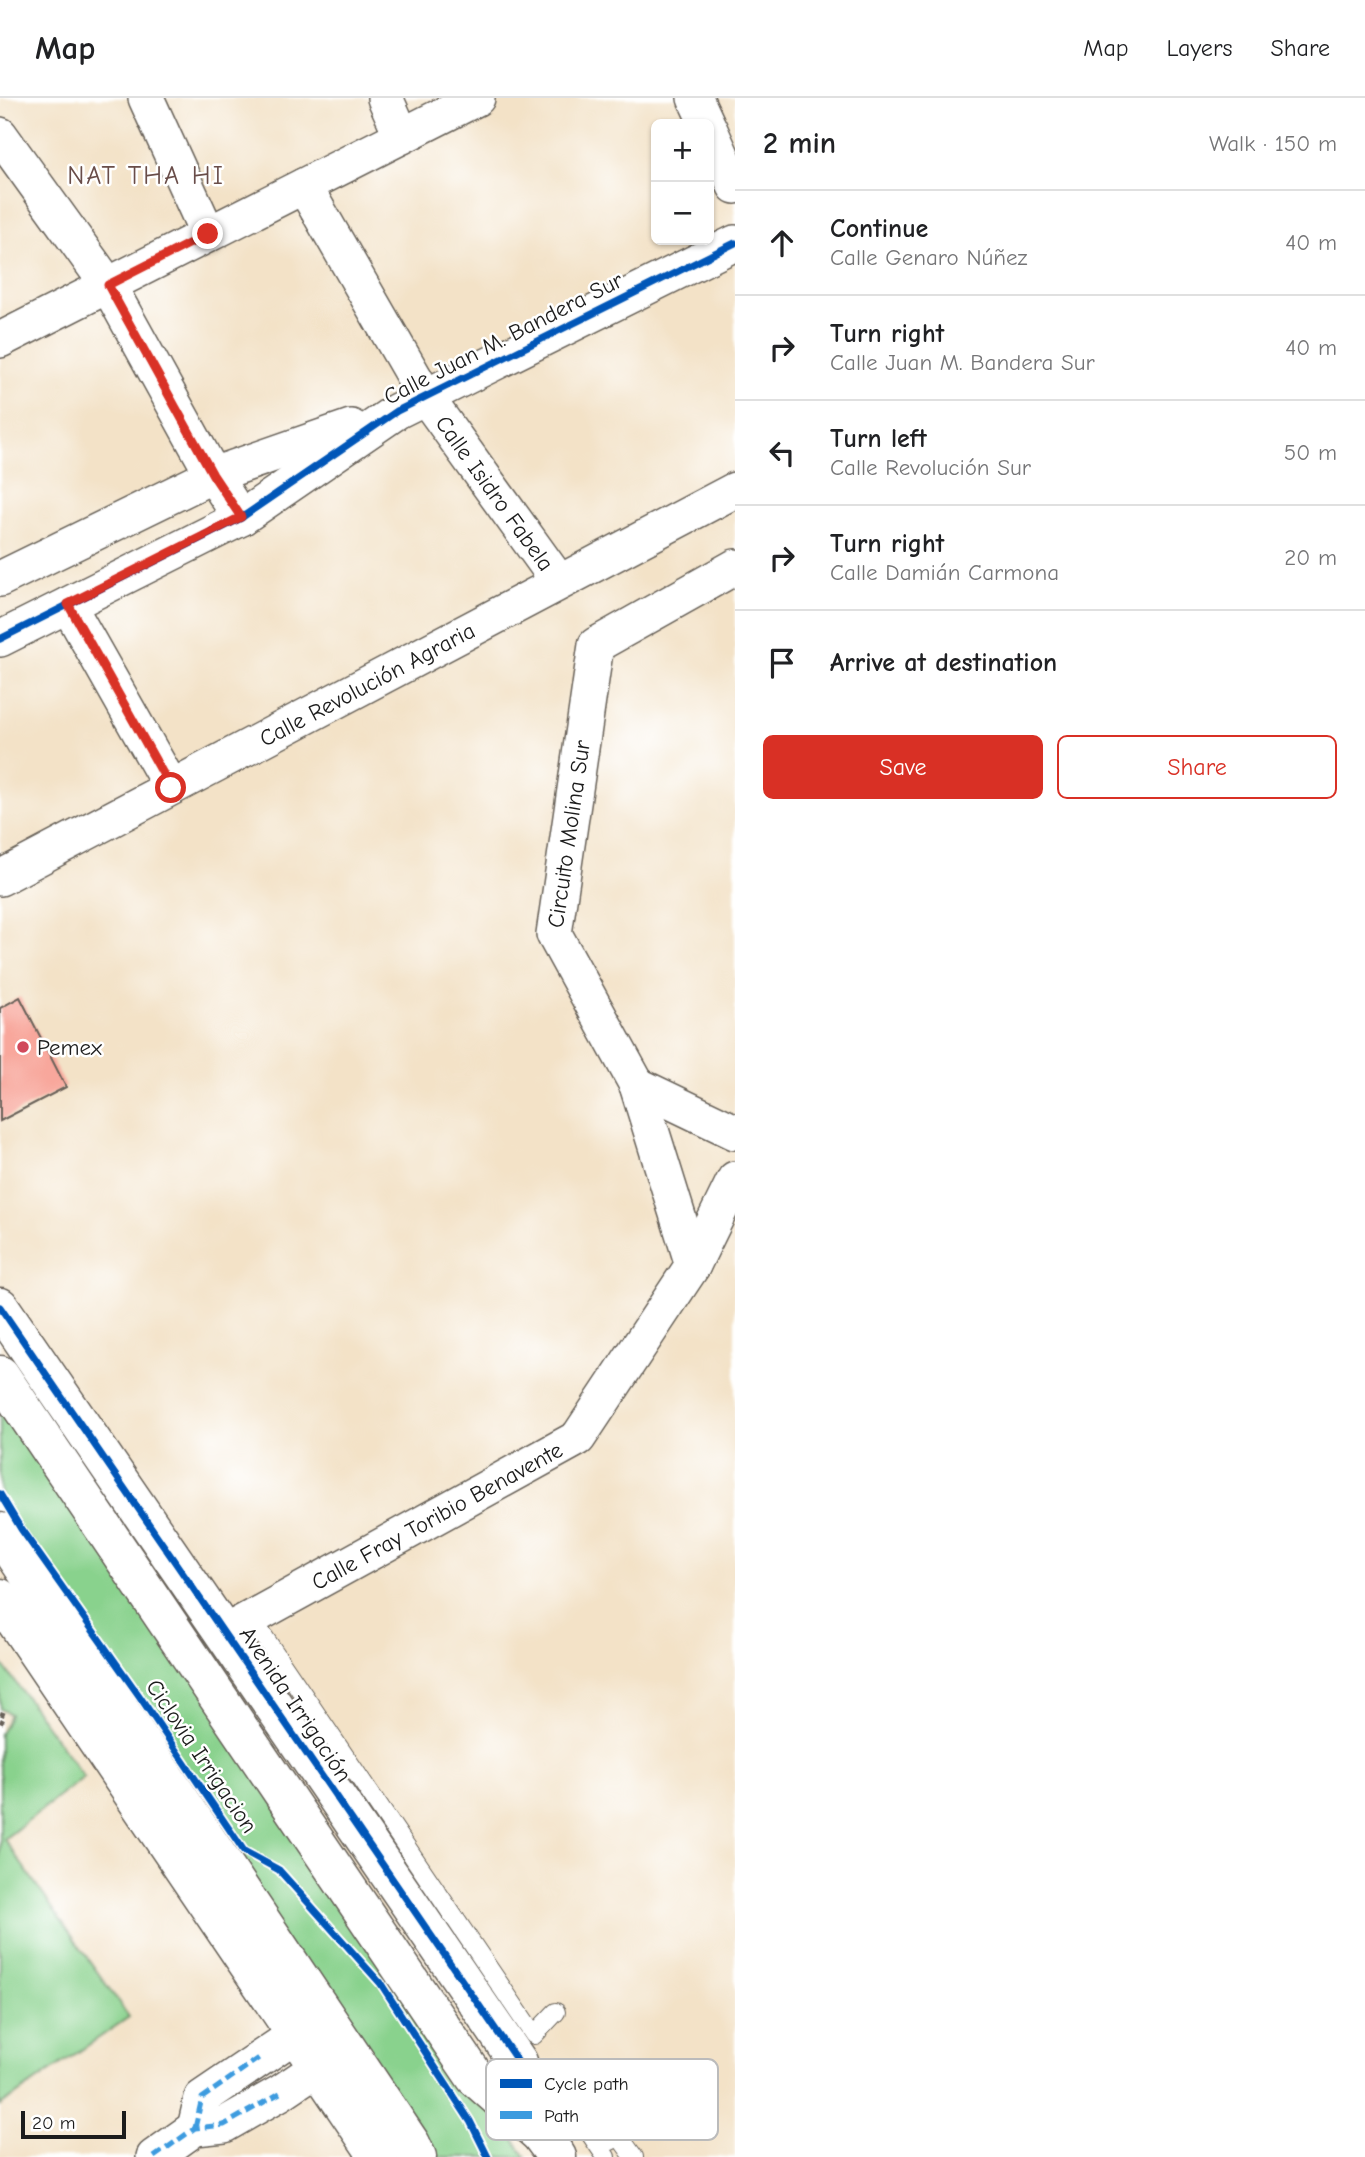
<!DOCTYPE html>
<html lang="en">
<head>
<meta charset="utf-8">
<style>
	:root { --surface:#fff; --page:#f2f2f2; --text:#202124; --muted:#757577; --line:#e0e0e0; --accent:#d93025 }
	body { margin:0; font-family:"Comic Neue",sans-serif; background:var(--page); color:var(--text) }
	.controls { position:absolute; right:21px; top:21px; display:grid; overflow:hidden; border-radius:10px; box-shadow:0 2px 5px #0004 }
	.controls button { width:63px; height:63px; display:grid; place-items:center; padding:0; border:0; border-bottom:2px solid var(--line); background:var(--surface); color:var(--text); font:35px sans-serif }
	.scale { position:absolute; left:21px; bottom:18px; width:105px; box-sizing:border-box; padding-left:7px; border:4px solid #1c1c1c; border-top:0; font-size:19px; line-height:24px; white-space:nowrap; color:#1c1c1c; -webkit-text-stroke:5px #fff; paint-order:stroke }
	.stop { position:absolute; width:21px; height:21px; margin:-16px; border:5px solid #d93025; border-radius:50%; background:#fff }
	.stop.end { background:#d93025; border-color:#fff; box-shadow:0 2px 7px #0008 }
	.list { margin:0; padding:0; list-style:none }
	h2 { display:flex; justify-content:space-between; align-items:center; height:91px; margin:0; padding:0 28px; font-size:30px }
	h2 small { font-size:23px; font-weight:400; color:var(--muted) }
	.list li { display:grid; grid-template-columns:46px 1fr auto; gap:21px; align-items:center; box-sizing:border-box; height:105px; padding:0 28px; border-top:2px solid var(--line) }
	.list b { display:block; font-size:26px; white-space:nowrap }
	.list p { margin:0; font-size:23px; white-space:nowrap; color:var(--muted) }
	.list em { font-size:23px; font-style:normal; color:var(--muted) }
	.actions { display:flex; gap:14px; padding:21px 28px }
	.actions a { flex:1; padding:16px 0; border:2px solid var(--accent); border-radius:10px; text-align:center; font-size:24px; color:var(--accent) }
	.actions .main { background:var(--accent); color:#fff }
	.icon { flex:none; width:38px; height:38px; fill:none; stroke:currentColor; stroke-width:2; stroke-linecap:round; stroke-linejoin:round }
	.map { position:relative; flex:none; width:735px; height:2059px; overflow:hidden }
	header { display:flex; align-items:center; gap:42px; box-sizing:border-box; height:98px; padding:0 35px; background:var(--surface); border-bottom:2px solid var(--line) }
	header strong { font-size:33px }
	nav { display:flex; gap:38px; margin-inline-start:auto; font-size:24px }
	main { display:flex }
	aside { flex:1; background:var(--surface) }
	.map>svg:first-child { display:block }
</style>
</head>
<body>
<header>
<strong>Map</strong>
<nav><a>Map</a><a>Layers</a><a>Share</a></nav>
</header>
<main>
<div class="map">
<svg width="735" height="2059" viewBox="0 0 735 2059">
	<rect width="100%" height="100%" fill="#fff"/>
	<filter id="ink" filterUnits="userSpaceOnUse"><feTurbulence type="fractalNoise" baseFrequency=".0143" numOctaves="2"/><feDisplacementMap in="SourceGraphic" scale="14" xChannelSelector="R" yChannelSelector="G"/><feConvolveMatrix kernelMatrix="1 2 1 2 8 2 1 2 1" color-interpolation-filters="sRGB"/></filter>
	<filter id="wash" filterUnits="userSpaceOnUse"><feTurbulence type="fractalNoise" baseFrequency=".00686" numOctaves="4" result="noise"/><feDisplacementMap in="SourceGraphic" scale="28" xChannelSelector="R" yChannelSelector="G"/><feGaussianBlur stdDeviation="1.57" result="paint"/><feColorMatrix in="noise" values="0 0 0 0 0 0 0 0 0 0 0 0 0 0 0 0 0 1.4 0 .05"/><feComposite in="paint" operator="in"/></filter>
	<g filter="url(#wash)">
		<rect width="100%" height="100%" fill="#f3e2c7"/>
		<!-- green -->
		<g fill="#89d28d" stroke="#527754" stroke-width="2">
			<path d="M0 1298 526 2059H429L0 1422Z"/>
			<path d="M0 1563 84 1679 4 1741 129 1919 0 2008V1636L10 1616 0 1611Z"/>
		</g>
		<g id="blocks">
			<!-- building -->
			<path fill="#f8a79c" d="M20 899 66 989 0 1023V910Z"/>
		</g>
	</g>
	<g filter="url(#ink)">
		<use href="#blocks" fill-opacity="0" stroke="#676158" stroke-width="2"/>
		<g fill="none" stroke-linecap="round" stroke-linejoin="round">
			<!-- lane casing -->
			<g stroke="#676158" stroke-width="20">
				<g id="lane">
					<path d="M252 1521 534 1937 556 1914"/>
					<path d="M596 2006 634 2059"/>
					<path d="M611 2043 629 2015"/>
					<path d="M606 2059 580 2021 614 1992"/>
				</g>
			</g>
			<!-- street casing -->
			<g stroke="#676158" stroke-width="38">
				<g id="street">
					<path d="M146 0 208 136"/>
					<path d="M385 0 402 38"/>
					<path d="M695 0 707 26"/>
					<path d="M709 30 735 88"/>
					<path d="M0 37 108 187 213 377 241 420"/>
					<path id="s1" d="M304 88 425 298 559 484"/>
					<path d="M0 242 477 0"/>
					<path d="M0 481 213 377 351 329"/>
					<path d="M68 507 171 689"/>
					<path d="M0 541 241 420 397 313 735 145"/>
					<path id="s2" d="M0 780 735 392"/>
					<path d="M637 987 735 1034"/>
					<path id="s3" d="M693 1167 637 987 554 836 596 547 735 469"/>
					<path id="s4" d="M224 1535 578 1340 693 1167 735 1081"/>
					<path d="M195 2030 202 2000 295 1937"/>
					<path d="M154 2059 195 2030 224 2027 280 1995 317 1970"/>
				</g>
			</g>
			<!-- secondary casing -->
			<g stroke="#676158" stroke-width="41">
				<g id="secondary">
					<path d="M0 1209 518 1964 540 2036"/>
					<path d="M0 1500 379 2059"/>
				</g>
			</g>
			<!-- primary casing -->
			<g stroke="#676158" stroke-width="41">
				<g id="primary">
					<path d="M0 1277 475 1979 540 2036 557 2059"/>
					<path d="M0 1434 411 2046 417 2059"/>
				</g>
			</g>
			<!-- path -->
			<path stroke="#676158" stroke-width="4.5" stroke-dasharray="5 5" stroke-linecap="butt" d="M0 1615 5 1617 0 1627"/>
			<!-- lane -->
			<use href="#lane" stroke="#fff" stroke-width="18"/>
			<!-- street -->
			<use href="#street" stroke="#fff" stroke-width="35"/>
			<!-- secondary -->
			<use href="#secondary" stroke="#fff" stroke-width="38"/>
			<!-- primary -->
			<use href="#primary" stroke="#fff" stroke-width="38"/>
			<!-- quiet -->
			<g stroke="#3c9bdf" stroke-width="5" stroke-dasharray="10 5" stroke-linecap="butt">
				<path d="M195 2030 202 2000 259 1960"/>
				<path d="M154 2059 195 2030 224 2027 280 1995"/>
			</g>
			<!-- cycleway casing -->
			<g stroke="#fff" stroke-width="11">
				<g id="cycleway">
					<path d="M0 541 241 420 397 313 735 145"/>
					<path d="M0 1209 518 1964 540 2036"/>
					<path d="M0 1396 21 1431 140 1599 244 1753 279 1772 381 1886 470 2023 488 2059"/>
				</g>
			</g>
			<!-- cycleway -->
			<use href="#cycleway" stroke="#0057b8" stroke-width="7"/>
		</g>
	</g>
	<g fill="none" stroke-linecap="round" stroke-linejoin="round" filter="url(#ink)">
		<!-- route -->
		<path stroke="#d93025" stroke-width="9" d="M171 690 68 506 241 419 213 377 108 187 208 136"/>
	</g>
	<!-- markers -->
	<circle fill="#d1495b" stroke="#fff" stroke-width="2.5" cx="23" cy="949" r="7"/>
	<g text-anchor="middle" stroke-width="5" stroke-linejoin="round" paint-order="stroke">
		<!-- street labels -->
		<g font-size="23" fill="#1c1c1c" stroke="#fff">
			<text transform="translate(503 240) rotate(-27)" y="8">Calle Juan M. Bandera Sur</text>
			<text dy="8" stroke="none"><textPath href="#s1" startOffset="362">Calle Isidro Fabela</textPath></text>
			<text dy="8" stroke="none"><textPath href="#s2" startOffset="415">Calle Revolución Agraria</textPath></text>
			<text dy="8" stroke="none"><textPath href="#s3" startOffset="462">Circuito Molina Sur</textPath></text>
			<text dy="8" stroke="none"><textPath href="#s4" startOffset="243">Calle Fray Toribio Benavente</textPath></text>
			<text transform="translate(296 1606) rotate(56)" y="8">Avenida Irrigación</text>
			<text transform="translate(202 1658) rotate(56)" y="8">Ciclovia Irrigacion</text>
		</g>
		<!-- poi labels -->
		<g font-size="23" fill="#1c1c1c" stroke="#fff" text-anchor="start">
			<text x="37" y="957">Pemex</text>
		</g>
		<!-- quarter labels -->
		<g font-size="26" letter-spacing="2" fill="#694d49" stroke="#fff">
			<text x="146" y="86">NAT THA HI</text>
		</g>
	</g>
	<!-- legend -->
	<rect x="486" y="1961" width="232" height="81" rx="10" fill="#fff" stroke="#bbb" stroke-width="2"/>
	<rect x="500" y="1981" width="32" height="9" fill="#0057b8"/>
	<rect x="500" y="2013" width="32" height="8" fill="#3c9bdf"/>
	<g font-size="19" fill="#1c1c1c">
		<text x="544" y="1992">Cycle path</text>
		<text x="544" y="2024">Path</text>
	</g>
</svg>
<div class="controls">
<button>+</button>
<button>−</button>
</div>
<div class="scale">20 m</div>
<div class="stop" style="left:171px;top:690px"></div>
<div class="stop end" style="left:208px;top:136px"></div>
</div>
<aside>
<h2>2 min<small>Walk · 150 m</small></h2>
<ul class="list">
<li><svg class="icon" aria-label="ahead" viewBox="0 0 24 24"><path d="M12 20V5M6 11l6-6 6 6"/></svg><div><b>Continue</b><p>Calle Genaro Núñez</p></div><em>40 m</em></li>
<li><svg class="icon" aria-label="right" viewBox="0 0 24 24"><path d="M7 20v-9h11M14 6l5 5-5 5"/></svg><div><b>Turn right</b><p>Calle Juan M. Bandera Sur</p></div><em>40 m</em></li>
<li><svg class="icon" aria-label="left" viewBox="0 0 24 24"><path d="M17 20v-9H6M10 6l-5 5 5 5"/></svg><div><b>Turn left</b><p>Calle Revolución Sur</p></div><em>50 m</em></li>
<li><svg class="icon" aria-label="right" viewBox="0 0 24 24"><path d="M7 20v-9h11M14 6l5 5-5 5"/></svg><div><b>Turn right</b><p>Calle Damián Carmona</p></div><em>20 m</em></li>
<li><svg class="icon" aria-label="arrive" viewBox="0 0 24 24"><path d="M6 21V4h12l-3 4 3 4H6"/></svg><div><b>Arrive at destination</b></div></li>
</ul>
<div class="actions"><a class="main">Save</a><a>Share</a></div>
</aside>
</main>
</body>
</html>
